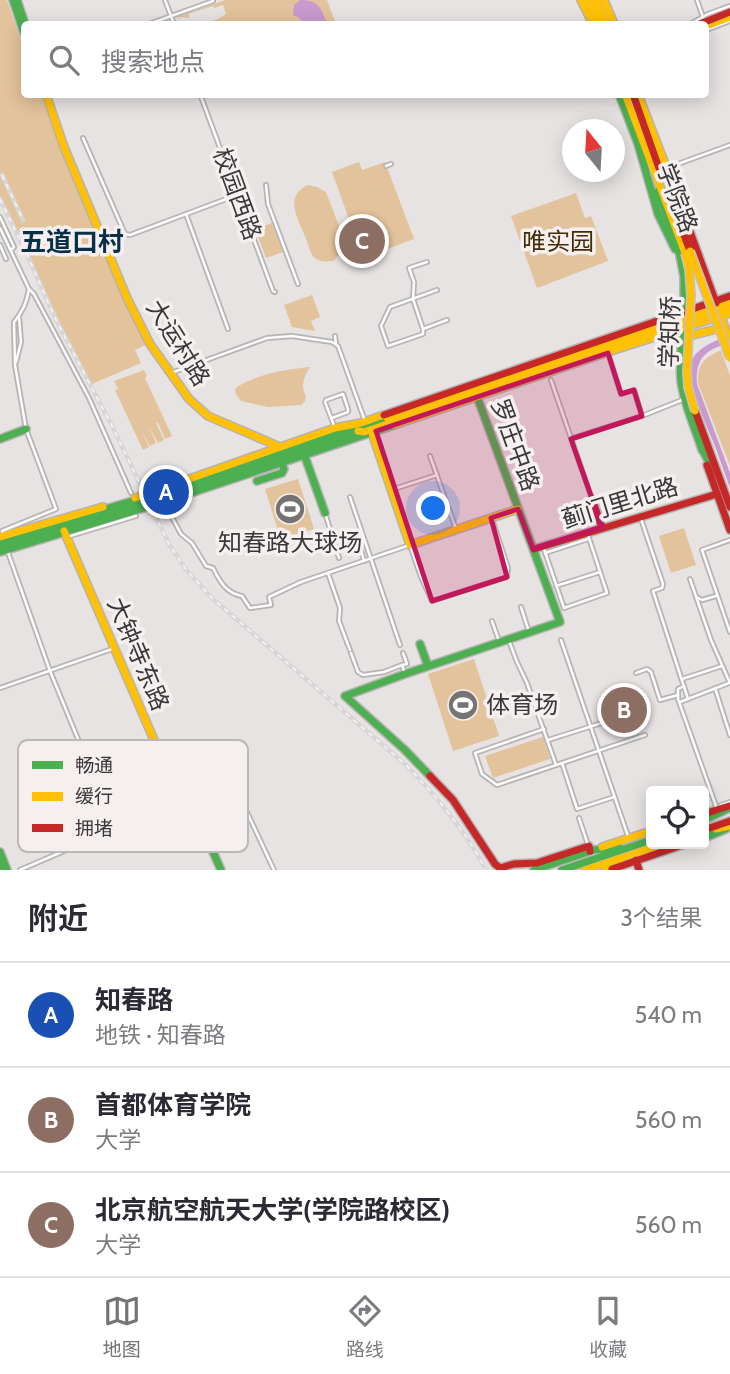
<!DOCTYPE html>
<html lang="zh">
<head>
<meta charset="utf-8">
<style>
	:root { --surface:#fff; --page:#f7f7f7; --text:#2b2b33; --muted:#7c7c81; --line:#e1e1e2; --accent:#767373 }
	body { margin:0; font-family:Cabin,"Noto Sans SC",sans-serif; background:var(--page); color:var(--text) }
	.controls { position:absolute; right:21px; bottom:21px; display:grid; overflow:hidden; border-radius:7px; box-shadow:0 4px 18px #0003 }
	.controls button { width:63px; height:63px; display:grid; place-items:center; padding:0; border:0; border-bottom:2px solid var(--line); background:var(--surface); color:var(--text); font:35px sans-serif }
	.compass { position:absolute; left:562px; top:119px; width:63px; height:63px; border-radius:50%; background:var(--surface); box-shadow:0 4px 18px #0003; rotate:342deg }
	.you { position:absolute; left:434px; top:509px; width:24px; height:24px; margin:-18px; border:5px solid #fff; border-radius:50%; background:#1a73e8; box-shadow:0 0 0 10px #1a73e833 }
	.badge { display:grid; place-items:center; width:46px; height:46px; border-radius:50%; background:var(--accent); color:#fff; font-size:23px; font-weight:700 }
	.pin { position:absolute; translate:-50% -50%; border:4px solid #fff; box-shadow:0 2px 7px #0006 }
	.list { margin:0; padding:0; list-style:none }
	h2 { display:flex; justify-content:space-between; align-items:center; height:91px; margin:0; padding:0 28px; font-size:30px }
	h2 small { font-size:23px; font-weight:400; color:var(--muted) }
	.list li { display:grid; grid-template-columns:46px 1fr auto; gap:21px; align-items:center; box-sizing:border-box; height:105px; padding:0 28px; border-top:2px solid var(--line) }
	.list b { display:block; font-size:26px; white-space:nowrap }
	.list p { margin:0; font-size:23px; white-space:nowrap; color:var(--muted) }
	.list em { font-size:23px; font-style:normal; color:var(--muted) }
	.icon { flex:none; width:38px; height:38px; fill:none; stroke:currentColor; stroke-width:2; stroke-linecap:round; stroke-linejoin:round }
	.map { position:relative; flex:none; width:730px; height:870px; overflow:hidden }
	.search { position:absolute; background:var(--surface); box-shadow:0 4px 18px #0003; left:21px; right:21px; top:21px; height:77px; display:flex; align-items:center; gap:18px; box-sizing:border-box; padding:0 24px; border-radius:7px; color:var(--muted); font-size:26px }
	.sheet { height:406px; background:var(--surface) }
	nav { display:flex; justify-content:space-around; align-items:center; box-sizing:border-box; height:98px; border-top:2px solid var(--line); background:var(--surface); font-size:19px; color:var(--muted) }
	nav a { display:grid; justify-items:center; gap:4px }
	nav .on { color:var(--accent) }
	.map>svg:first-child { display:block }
</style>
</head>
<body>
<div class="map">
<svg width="730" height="870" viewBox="0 0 730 870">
	<rect width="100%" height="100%" fill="#e7e3e3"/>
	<!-- green -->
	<g fill="#e3c39b">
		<path d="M0 0H7L24 49V94L41 95 62 150 147 344 135 350 141 363 92 384 63 329 0 196Z"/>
		<path d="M225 0H327L336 24H203L218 19 226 14 223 5 214 8 213 6 189 14V18L182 17 178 19 177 23 178 17Z"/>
		<path d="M359 162 362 170 385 162 414 239 363 258 332 172Z"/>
		<path d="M308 185 317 187 326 192 344 239 343 251 333 261C326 262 317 262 312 255 309 249 307 240 304 234 297 216 284 196 308 185Z"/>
		<path d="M576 193 585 218 591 216 608 261 537 288 511 216Z"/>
		<path d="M272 223 283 252 266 258 255 229Z"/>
		<path d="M312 295 320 317 311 321 315 331 292 327 284 305Z"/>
		<path d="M721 350 730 376V466L698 383C697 364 704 358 721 350Z"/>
		<path d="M310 367C304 377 300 386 306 396L305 401 301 405 268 407 241 401 236 394 235 390 237 387C260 373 284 370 310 367Z"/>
		<path d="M144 370 147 376 145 378 172 436 165 439 158 423H156L164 440 158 443 149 427 156 443 150 446 141 430 149 447 143 450 115 390 118 389 114 381Z"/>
		<path d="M298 479 314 529 281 540 265 489Z"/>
		<path d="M684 528 696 565 671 573 659 536Z"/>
		<path d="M474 659 499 736 453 751 428 674Z"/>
		<path d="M543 737 550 759 493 778 485 756Z"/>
	</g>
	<!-- water -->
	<g fill="#c99acd">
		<path d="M300 0C321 0 320 9 328 24H305L298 17 293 15 294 5Z"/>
		<path d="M730 336V343C706 349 695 358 697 384L730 473V488C725 474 720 460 715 446 708 428 682 375 693 358 701 345 717 340 730 336Z"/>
	</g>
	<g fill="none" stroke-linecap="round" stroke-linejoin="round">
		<!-- street casing -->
		<g stroke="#b6b3b3" stroke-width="6">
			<g id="street">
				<path d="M165 0 174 24"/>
				<path d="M697 0 703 17"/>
				<path d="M149 24 213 1"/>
				<path d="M690 24 708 14 730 6"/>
				<path d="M706 30 730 21"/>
				<path d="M200 94 273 291 275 292"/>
				<path d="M83 138 125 234 130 235 237 195"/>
				<path d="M386 166 391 164"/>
				<path d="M667 168 730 145"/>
				<path d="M266 185 268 204 298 284"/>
				<path d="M186 214 228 329"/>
				<path d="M0 217 14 247 11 250"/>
				<path d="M0 228 29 289 34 294 89 398 131 493"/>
				<path d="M0 245 6 259"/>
				<path d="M427 262 409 268 414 282 413 299 423 329 447 320"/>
				<path d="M423 329V334L388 346 381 326 390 307 437 290"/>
				<path d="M335 336 336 344"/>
				<path d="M608 353 621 394 634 390 642 416 682 400"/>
				<path d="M16 362 21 342 19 317"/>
				<path d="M171 373 267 338 292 336 332 342 338 346 365 421"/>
				<path d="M551 380 592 499"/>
				<path d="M332 418 348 412V409L343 394 326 400 325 402 335 428"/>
				<path d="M572 438 642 416"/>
				<path d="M430 456 456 529"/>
				<path d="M391 490 437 475"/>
				<path d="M350 497 400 645"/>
				<path d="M167 508 181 534 192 543 206 566 213 568C220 582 226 593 242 596L250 608 271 605 269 597 301 582 410 545 421 577 432 601 507 577 508 568 492 519"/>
				<path d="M325 513 339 558"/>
				<path d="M640 516 663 584 662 588 653 591 688 699"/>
				<path d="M4 536 2 531 56 509 26 429 15 365 14 322C22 313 27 302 29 289"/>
				<path d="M67 537 136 516"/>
				<path d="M358 540 364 561"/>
				<path d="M730 540 702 550 730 632"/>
				<path d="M5 544 50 671 115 829 124 847 197 816"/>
				<path d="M543 546 564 608 607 593 587 532"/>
				<path d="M545 553 588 539"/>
				<path d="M328 573 340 608 339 621 350 650"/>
				<path d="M690 579 711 640 730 683"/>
				<path d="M556 586 600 572"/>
				<path d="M696 597 702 600 716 596"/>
				<path d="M521 607 529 632"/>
				<path d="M492 621 499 641"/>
				<path d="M561 640 629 839"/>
				<path d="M509 641 517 662 527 683 556 765"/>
				<path d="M351 653 358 672 363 675 384 672 402 665 405 674"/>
				<path d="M402 665 407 664 403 653"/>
				<path d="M636 673 647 669 651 672 660 700 678 695"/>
				<path d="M682 679 722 666"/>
				<path d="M684 686 678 689V699L717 809 721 805 730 802"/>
				<path d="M0 688 115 648"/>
				<path d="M715 688 730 735"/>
				<path d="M680 702 729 683"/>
				<path d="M544 729 475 753 482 774 497 785 645 735"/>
				<path d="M548 740 605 722"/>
				<path d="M562 763 577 809 614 797"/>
				<path d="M195 811 238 793 274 870"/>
				<path d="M579 818 588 845"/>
				<path d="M20 870 115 829"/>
			</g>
		</g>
		<!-- fast casing -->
		<g stroke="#b6b3b3" stroke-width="10">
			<g id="fast">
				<path d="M13 0 24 33"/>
				<path d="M17 0 25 24"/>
				<path d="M619 94 638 144 658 214 675 249"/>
				<path d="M658 191 681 258"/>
				<path d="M680 256 684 277V313"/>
				<path d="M683 325C682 343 679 362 681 381 684 405 695 427 702 450"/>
				<path d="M0 439 26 429"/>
				<path d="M702 449 714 472"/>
				<path d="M304 454 325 513"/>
				<path d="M257 481 282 473 284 469 282 463"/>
				<path d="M0 541 162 492 356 427H362L387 418"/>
				<path d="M0 546 171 494 358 431"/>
				<path d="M0 552 173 499 394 425"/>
				<path d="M420 644 428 666"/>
				<path d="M430 776 405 750 345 696 405 674 560 622 475 391"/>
				<path d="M182 788 195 811 221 870"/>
				<path d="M704 820 730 808"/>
				<path d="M704 838 726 829"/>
				<path d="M593 850 620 848"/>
				<path d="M0 852 7 870"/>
				<path d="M0 866 2 870"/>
				<path d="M534 870 591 851"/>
				<path d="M562 870 651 840"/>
			</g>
		</g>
		<!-- slow casing -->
		<g stroke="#b6b3b3" stroke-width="10">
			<g id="slow">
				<path d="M581 0 593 24"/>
				<path d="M589 0 599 24"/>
				<path d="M596 0 606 24"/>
				<path d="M604 0 614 24"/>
				<path d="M706 26 730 17"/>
				<path d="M46 94 64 147 127 298 150 344 189 399 208 416 280 447"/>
				<path d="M625 94 685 253"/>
				<path d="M638 94 673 185"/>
				<path d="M662 170 677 197"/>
				<path d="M720 315 730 340"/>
				<path d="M689 336 721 328"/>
				<path d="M387 418 730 302"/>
				<path d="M394 425 620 348 730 313"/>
				<path d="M371 430 410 545 518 509"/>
				<path d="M358 431 364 432 730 308"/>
				<path d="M135 498 335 428 361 423 384 415"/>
				<path d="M64 531 154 740 182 788"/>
				<path d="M0 537 103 507"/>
				<path d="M716 829 730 826"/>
				<path d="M602 847 651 831"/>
				<path d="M585 870 663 844"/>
				<path d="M606 870 620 861"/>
			</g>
		</g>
		<!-- jam casing -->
		<g stroke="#b6b3b3" stroke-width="10">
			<g id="jam">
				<path d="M700 24 730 12"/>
				<path d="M633 94 661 174"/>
				<path d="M667 191 690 251"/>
				<path d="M677 196 716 303"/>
				<path d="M695 411 730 507"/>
				<path d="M384 415 730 296"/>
				<path d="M707 465 730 530"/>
				<path d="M592 499 602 527"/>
				<path d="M534 549 717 494"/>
				<path d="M430 776 453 800 495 864 500 868 514 864 537 863 589 846 590 851"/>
				<path d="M704 814 729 806"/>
				<path d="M704 830 730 821"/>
				<path d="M636 860 639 870"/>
				<path d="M612 869 685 844"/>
			</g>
		</g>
		<!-- street -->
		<use href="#street" stroke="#fbfbfb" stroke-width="2.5"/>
		<!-- fast -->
		<use href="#fast" stroke="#4caf50" stroke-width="7"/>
		<!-- slow -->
		<use href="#slow" stroke="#ffc107" stroke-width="7"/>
		<!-- jam -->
		<use href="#jam" stroke="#c62828" stroke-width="7"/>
		<!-- rail casing -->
		<g stroke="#d7d6d6" stroke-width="4.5">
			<g id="rail">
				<path d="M2 175 23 220"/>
				<path d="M0 199 29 259 55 318 112 426 169 544 187 571 213 599 406 765C437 797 465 830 486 870"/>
			</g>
		</g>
		<!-- rail -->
		<use href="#rail" stroke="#f5efef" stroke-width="2" stroke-dasharray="5" stroke-linecap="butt"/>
		<!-- slow-bridge casing -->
		<g stroke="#c3c1c1" stroke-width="10" stroke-linecap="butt">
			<g id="slow-bridge">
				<path d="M690 251 730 358"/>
				<path d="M685 253 689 269 691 295 687 371 688 387 695 411"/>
			</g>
		</g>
		<!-- slow-bridge -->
		<use href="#slow-bridge" stroke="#ffc107" stroke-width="7"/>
	</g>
	<!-- marked area -->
	<path fill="#c2185b" fill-opacity="0.2" stroke="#c2185b" stroke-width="5" stroke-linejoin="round" d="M608 353 621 394 634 390 642 416 571 439 602 527 533 549 518 509 491 518 507 577 432 601 376 431Z"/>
	<!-- icons -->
	<defs>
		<g id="stadium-disc" transform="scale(1.575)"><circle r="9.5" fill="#767373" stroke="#f5efef"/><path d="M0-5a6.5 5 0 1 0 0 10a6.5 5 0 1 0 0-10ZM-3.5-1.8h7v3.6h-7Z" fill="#fff"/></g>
	</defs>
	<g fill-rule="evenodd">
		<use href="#stadium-disc" x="290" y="509"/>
		<use href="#stadium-disc" x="463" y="705"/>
	</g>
	<g text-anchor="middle" stroke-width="7" stroke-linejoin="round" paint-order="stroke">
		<!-- street labels -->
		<g font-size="24" fill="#393737" stroke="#f5efef">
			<text transform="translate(237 194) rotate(70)" y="8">校园西路</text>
			<text transform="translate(677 198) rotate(69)" y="8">学院路</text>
			<text transform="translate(670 332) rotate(-88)" y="8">学知桥</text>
			<text transform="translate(178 343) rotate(58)" y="8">大运村路</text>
			<text transform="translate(515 445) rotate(70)" y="8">罗庄中路</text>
			<text transform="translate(620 503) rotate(-17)" y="8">蓟门里北路</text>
			<text transform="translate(138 654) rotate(67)" y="8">大钟寺东路</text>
		</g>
		<!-- park labels -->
		<g font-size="24" fill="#442c05" stroke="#f5efef">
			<text x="558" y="250">唯实园</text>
		</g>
		<!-- poi labels -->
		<g font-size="24" fill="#393737" stroke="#f5efef">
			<text x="290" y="551">知春路大球场</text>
			<text x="486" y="713" text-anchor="start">体育场</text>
		</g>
		<!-- neighbourhood labels -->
		<g font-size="26" font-weight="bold" fill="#0a3048" stroke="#f5efef">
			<text x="72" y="251">五道口村</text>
		</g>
	</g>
	<!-- legend -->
	<rect x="18" y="740" width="230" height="112" rx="10" fill="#f5efef" stroke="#bdb8b8" stroke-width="2"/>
	<rect x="32" y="761" width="31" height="8" fill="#4caf50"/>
	<rect x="32" y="792" width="31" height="9" fill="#ffc107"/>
	<rect x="32" y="824" width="31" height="8" fill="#c62828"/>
	<g font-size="19" fill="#393737">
		<text x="75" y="772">畅通</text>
		<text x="75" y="803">缓行</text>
		<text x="75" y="835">拥堵</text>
	</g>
</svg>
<div class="controls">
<button><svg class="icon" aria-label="locate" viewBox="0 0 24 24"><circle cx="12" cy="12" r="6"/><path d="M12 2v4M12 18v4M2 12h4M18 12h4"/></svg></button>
</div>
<svg class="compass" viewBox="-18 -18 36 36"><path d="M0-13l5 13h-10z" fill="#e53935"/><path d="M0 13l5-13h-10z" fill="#7c7c81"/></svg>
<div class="you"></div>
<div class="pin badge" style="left:166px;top:492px;background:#1a4fb4">A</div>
<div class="pin badge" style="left:624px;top:710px;background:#8d6e63">B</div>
<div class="pin badge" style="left:362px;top:241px;background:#8d6e63">C</div>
<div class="search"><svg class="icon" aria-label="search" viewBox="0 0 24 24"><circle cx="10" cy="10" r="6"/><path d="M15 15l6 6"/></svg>搜索地点</div>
</div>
<section class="sheet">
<h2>附近<small>3个结果</small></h2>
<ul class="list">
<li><span class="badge" style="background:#1a4fb4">A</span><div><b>知春路</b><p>地铁 · 知春路</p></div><em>540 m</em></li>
<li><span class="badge" style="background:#8d6e63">B</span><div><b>首都体育学院</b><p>大学</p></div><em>560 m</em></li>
<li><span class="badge" style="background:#8d6e63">C</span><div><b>北京航空航天大学(学院路校区)</b><p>大学</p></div><em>560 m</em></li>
</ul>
</section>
<nav>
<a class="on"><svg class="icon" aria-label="map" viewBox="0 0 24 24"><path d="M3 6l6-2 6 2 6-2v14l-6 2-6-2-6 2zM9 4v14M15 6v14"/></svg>地图</a>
<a><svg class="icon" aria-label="directions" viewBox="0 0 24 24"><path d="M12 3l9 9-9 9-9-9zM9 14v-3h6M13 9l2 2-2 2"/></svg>路线</a>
<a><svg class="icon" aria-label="saved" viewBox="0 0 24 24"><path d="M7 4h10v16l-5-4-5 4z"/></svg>收藏</a>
</nav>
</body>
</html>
